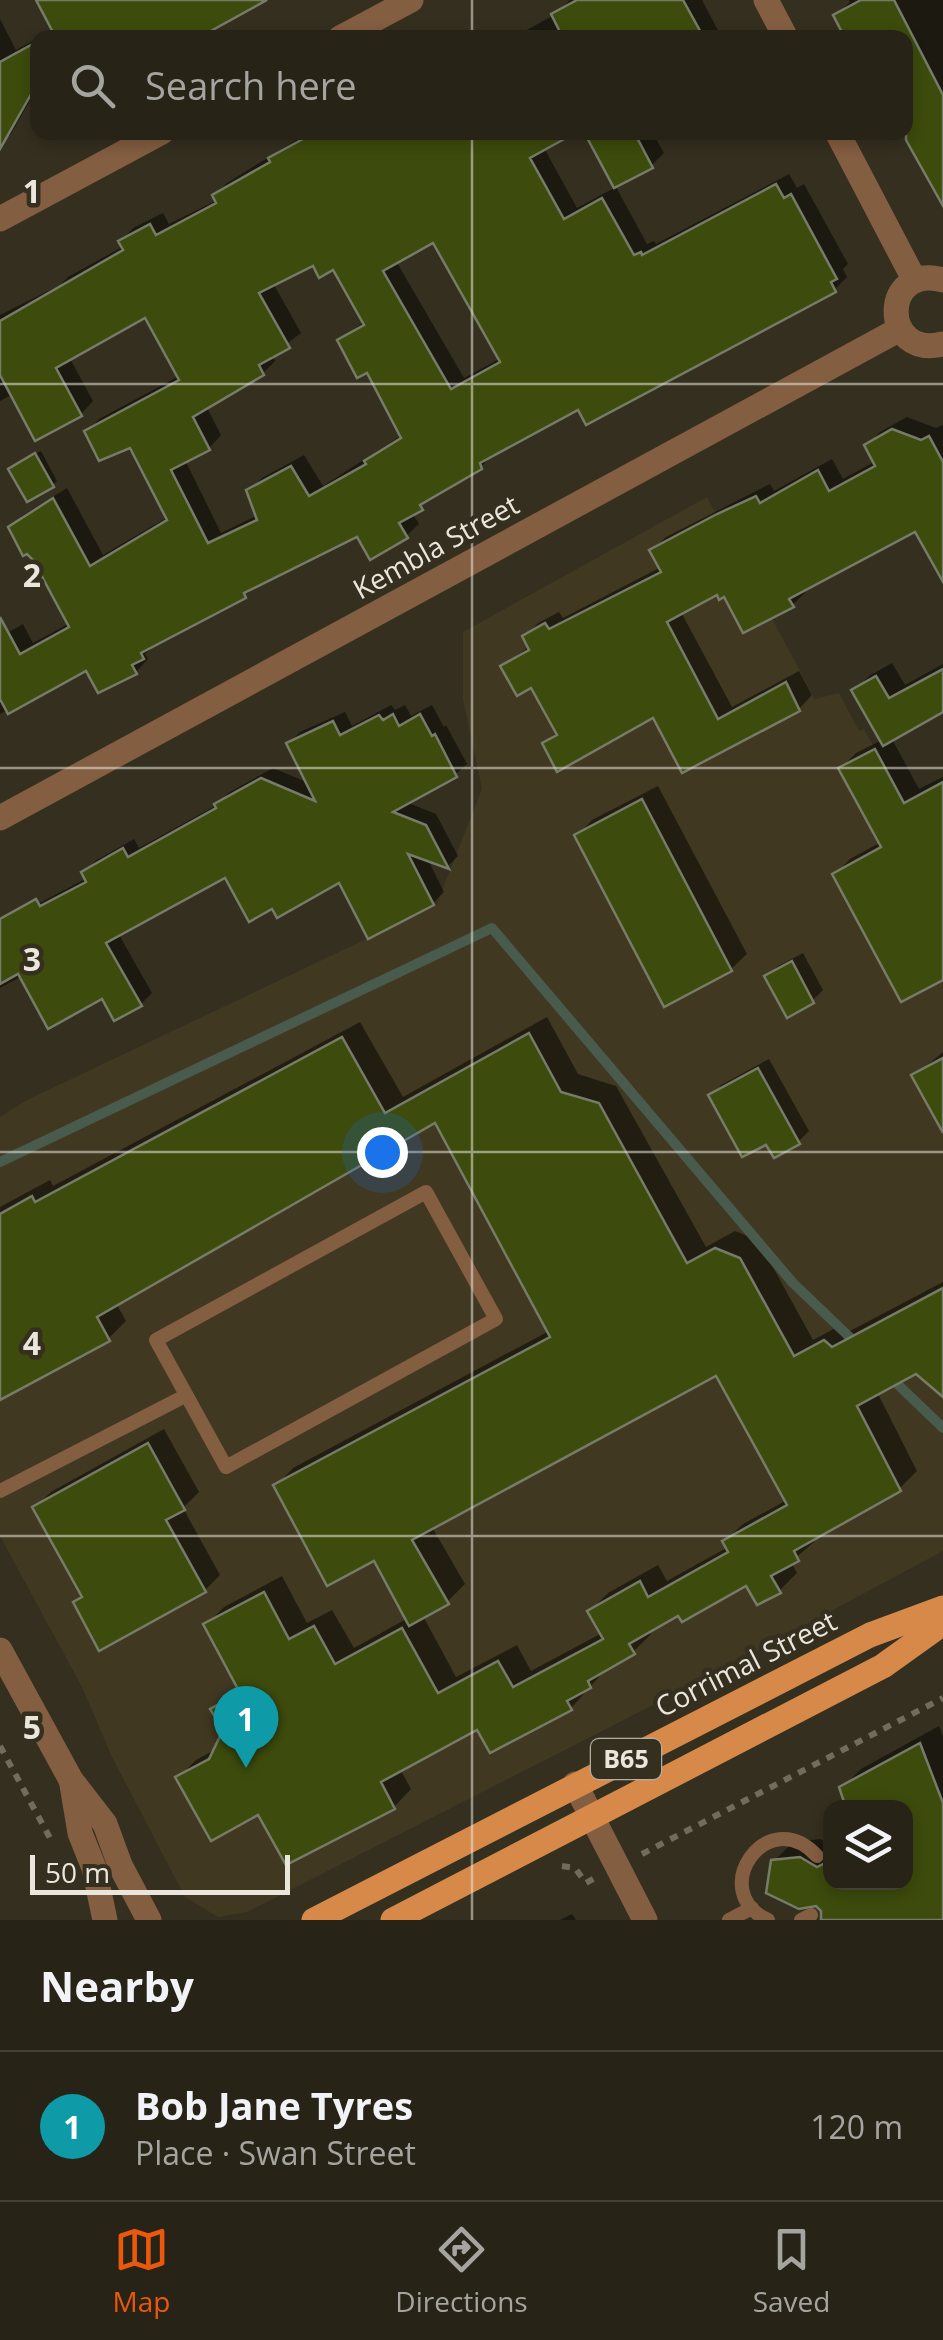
<!DOCTYPE html>
<html lang="en">
<head>
<meta charset="utf-8">
<style>
	:root { --surface:#282317; --page:#342f24; --text:#f1f3f6; --muted:#a5a4a1; --line:#444036; --accent:#ea580c }
	body { margin:0; font-family:"Open Sans",sans-serif; background:var(--page); color:var(--text) }
	.controls { position:absolute; right:30px; bottom:30px; display:grid; overflow:hidden; border-radius:20px; box-shadow:0 5px 15px #0003 }
	.controls button { width:90px; height:90px; display:grid; place-items:center; padding:0; border:0; border-bottom:2px solid var(--line); background:var(--surface); color:var(--text); font:50px sans-serif }
	.scale { position:absolute; left:30px; bottom:25px; width:260px; box-sizing:border-box; padding-left:10px; border:5px solid #eae6dc; border-top:0; font-size:28px; line-height:35px; white-space:nowrap; color:#eae6dc; -webkit-text-stroke:8px #352f1f; paint-order:stroke }
	.you { position:absolute; left:382px; top:1152px; width:35px; height:35px; margin:-25px; border:8px solid #fff; border-radius:50%; background:#1a73e8; box-shadow:0 0 0 15px #1a73e833 }
	.badge { display:grid; place-items:center; width:65px; height:65px; border-radius:50%; background:var(--accent); color:#fff; font-size:32px; font-weight:700 }
	.pin { position:absolute; translate:-50% -82px; filter:drop-shadow(0 2px 5px #0008) }
	.pin::after { content:''; position:absolute; top:52px; width:35px; height:30px; background:inherit; clip-path:polygon(0 0,100% 0,50% 100%) }
	.list { margin:0; padding:0; list-style:none }
	h2 { display:flex; justify-content:space-between; align-items:center; height:130px; margin:0; padding:0 40px; font-size:42px }
	h2 small { font-size:32px; font-weight:400; color:var(--muted) }
	.list li { display:grid; grid-template-columns:65px 1fr auto; gap:30px; align-items:center; box-sizing:border-box; height:150px; padding:0 40px; border-top:2px solid var(--line) }
	.list b { display:block; font-size:38px; white-space:nowrap }
	.list p { margin:0; font-size:32px; white-space:nowrap; color:var(--muted) }
	.list em { font-size:32px; font-style:normal; color:var(--muted) }
	.icon { flex:none; width:55px; height:55px; fill:none; stroke:currentColor; stroke-width:2; stroke-linecap:round; stroke-linejoin:round }
	.map { position:relative; flex:none; width:943px; height:1920px; overflow:hidden }
	.search { position:absolute; background:var(--surface); box-shadow:0 5px 15px #0003; left:30px; right:30px; top:30px; height:110px; display:flex; align-items:center; gap:25px; box-sizing:border-box; padding:0 35px; border-radius:20px; color:var(--muted); font-size:38px }
	.sheet { height:280px; background:var(--surface) }
	nav { display:flex; justify-content:space-around; align-items:center; box-sizing:border-box; height:140px; border-top:2px solid var(--line); background:var(--surface); font-size:28px; color:var(--muted) }
	nav a { display:grid; justify-items:center; gap:5px }
	nav .on { color:var(--accent) }
	.map>svg:first-child { display:block }
</style>
</head>
<body>
<div class="map">
<svg width="943" height="1920" viewBox="0 0 943 1920">
	<rect width="100%" height="100%" fill="#352f1f"/>
	<!-- built -->
	<path fill="#413821" d="M707 497 815 699 839 693 859 731 864 729 943 872V1551L708 1677 247 1912 218 1917 185 1897 112 1757 82 1687 0 1536V1117L27 1100 436 906 482 789 463 699V632Z"/>
	<!-- shadow -->
	<g fill="#0007" fill-rule="evenodd">
		<path d="M39 0H264L192 38H39L55 29Z"/>
		<path d="M570 0H702L722 38H512L554 15Z"/>
		<path d="M849 0H943V201L906 127V38L836 15 850 2Z"/>
		<path d="M0 19 16 50 38 38V104L33 95 11 134 0 145Z"/>
		<path d="M309 132H572L544 148 577 208 616 187 647 244 654 241 656 244 789 174 797 188 804 184 848 264 843 269 847 277 834 290 579 407 493 454 481 467 434 495 412 513 419 524 406 536 358 534 254 586 244 595 155 645 145 654 148 659 136 672 99 689 87 667 0 714V637L23 624 33 643 70 623 35 558 11 527 23 515 67 488 103 555 168 517 131 445 87 431 99 419 179 376 146 315 69 357 93 401 81 414 13 394 0 401V315L60 285 68 277 124 246 121 241 133 228 163 213 169 224 217 200 215 195 227 183ZM434 240 501 358 464 378 396 261ZM314 262 334 266 365 321 340 340 368 370 402 435 323 486 304 455 262 478 249 491 258 515 221 533 185 460 209 448 221 435 206 406 263 373 275 361 272 355 301 333 273 283Z"/>
		<path d="M587 132H652L664 153 651 166Z"/>
		<path d="M907 417 936 428 943 425V548L916 529 804 588 806 592 792 605 718 591 681 612 732 707 799 671 812 695 799 709 683 769 654 715 545 744 558 731 532 685 503 666 530 646 525 637 538 623 559 612 563 618 661 567 652 550 666 537 770 484 774 491 832 459 843 479 876 461 867 445 880 432Z"/>
		<path d="M41 451 57 481 52 485 16 464Z"/>
		<path d="M892 663 905 685 943 664V712L892 739 919 789 943 777V977L835 875 850 859 881 842 841 768 856 753 882 740 854 691 869 676Z"/>
		<path d="M391 705 395 710 405 705 411 716 432 705 444 727 446 725 467 764 455 775 406 802 436 814 458 856 448 866 427 858 444 892 433 903 340 880 273 906 226 875 118 933 152 993 141 1004 22 976 0 988V924L87 878 84 872 95 861 134 839 139 848 217 805 228 793 273 768 309 783 289 743 300 732 345 712 352 726Z"/>
		<path d="M658 786 747 954 731 969 577 836 592 820Z"/>
		<path d="M803 953 823 990 812 1001 767 976 778 966Z"/>
		<path d="M547 1017 578 1074 616 1086 706 1247 735 1231 758 1240 813 1340 843 1324 850 1331 943 1282V1394L916 1371 877 1392 917 1471 899 1489 813 1537 815 1541 791 1562 797 1573 779 1591 747 1583 679 1613 648 1630 651 1634 633 1652 607 1668 571 1708 478 1726 400 1769 411 1789 394 1807 259 1812 178 1778 196 1760 216 1749 225 1730 214 1709 239 1687 206 1625 224 1607 282 1576 307 1623 332 1610 354 1648 408 1618 375 1557 276 1486 293 1468 549 1331 436 1120 116 1303 126 1321 108 1339 0 1397V1207L50 1180 53 1186 360 1022 403 1097ZM717 1372 787 1500 743 1524 725 1541 728 1547 667 1581 658 1565 608 1593 590 1611 602 1633 531 1671 517 1645 456 1677 423 1616 447 1602 465 1584 432 1527Z"/>
		<path d="M943 1052V1128L915 1075Z"/>
		<path d="M769 1059 809 1131 798 1142 767 1141 711 1095 721 1085Z"/>
		<path d="M164 1429 199 1492 183 1508 220 1575 205 1590 76 1602 84 1595 35 1507 51 1492Z"/>
		<path d="M939 1726 943 1736V1920H827L823 1910 774 1861 793 1842 820 1839 830 1845V1882H906V1808L842 1788 861 1769Z"/>
		<path d="M572 1914 576 1920H560Z"/>
	</g>
	<g fill="none" stroke-linecap="round" stroke-linejoin="round">
		<!-- stream -->
		<g stroke="#485b4c" stroke-width="10">
			<path d="M0 1162 492 928 793 1283 860 1347"/>
			<path d="M890 1377 943 1428"/>
		</g>
	</g>
	<!-- building -->
	<g fill="#3d4b0c" stroke="#767c69" stroke-width="2.5" fill-rule="evenodd">
		<path d="M36 0H267L198 38H56Z"/>
		<path d="M577 0H683L704 38H563L551 14Z"/>
		<path d="M861 0H894L943 95V206L906 140V38H845L833 15Z"/>
		<path d="M38 41V82L0 149V62Z"/>
		<path d="M316 132H577L530 158 564 219 602 198 634 255 641 252 642 255 776 184 784 198 791 194 837 279 831 282 836 292 586 425 578 410 480 463 482 469 420 505 423 510 399 523 408 538 370 560 357 537 244 593 246 598 141 653 144 659 132 665 137 674 98 693 86 671 8 714 0 699V617L20 654 69 627 33 560 27 554 23 556 8 527 53 498 90 566 167 520 130 448 99 461 84 431 179 380 145 318 56 368 82 416 35 441 0 375V321L123 250 118 241 150 224 156 235 216 203 212 195 270 162 268 158ZM433 243 500 362 451 389 383 271ZM313 266 319 278 333 270 364 325 337 340 357 378 367 373 401 438 364 461 366 464 309 496 291 466 246 490 257 520 208 543 171 470 210 450 193 417 264 375 259 365 290 348 259 293Z"/>
		<path d="M584 132H634L653 168 614 188Z"/>
		<path d="M892 429 921 440 929 436 943 462V582L915 532 789 599 794 607 743 633 724 597 719 600 717 595 667 622 718 719 786 682 800 711 682 773 653 718 557 772 542 743 557 735 531 688 517 696 500 666 529 650 522 636 545 623 549 629 661 572 649 550 717 514 756 496 760 503 818 470 829 491 875 466 864 445Z"/>
		<path d="M35 453 54 487 27 502 8 469Z"/>
		<path d="M943 669V712L883 746 851 690 876 676 889 698Z"/>
		<path d="M393 714 399 726 420 714 432 736 435 734 457 777 393 812 426 825 449 869 408 854 434 905 368 939 339 883 277 918 272 909 249 922 225 878 106 943 142 1006 114 1021 102 999 48 1029 18 974 0 984V919L36 899 40 906 86 882 81 872 123 848 128 857 216 808 214 804 261 778 315 801 286 743 333 721 340 735 379 715 383 720Z"/>
		<path d="M875 749 904 803 943 782V980L901 1002 832 874 881 847 838 768Z"/>
		<path d="M642 799 732 971 664 1007 574 835Z"/>
		<path d="M792 961 814 1003 787 1018 764 976Z"/>
		<path d="M529 1033 561 1092 599 1103 687 1263 715 1248 740 1258 794 1356 824 1340 832 1347 943 1288V1397L916 1374 857 1406 901 1491 794 1551 799 1561 771 1576 781 1593 757 1605 746 1586 682 1622 678 1616 629 1644 635 1654 588 1681 591 1688 567 1701 572 1710 490 1753 477 1730 381 1782 395 1809 286 1865 258 1815 211 1841 175 1777 209 1759 223 1730 210 1709 240 1693 203 1624 264 1592 289 1639 314 1626 335 1664 402 1628 438 1693 498 1661 513 1687 603 1639 587 1611 640 1581 648 1597 728 1552 722 1541 787 1505 716 1376 412 1540 449 1604 409 1626 374 1561 327 1586 273 1485 550 1337 435 1123 97 1317 110 1341 0 1400V1214L32 1196 35 1202 342 1037 385 1113Z"/>
		<path d="M943 1058V1133L911 1075Z"/>
		<path d="M758 1068 800 1144 774 1158 766 1145 742 1157 708 1095Z"/>
		<path d="M148 1443 185 1510 166 1520 206 1592 99 1651 73 1602 82 1597 32 1507Z"/>
		<path d="M920 1743 943 1803V1920H821V1911L816 1906 799 1909 766 1893 771 1860 800 1857 817 1867 825 1863 827 1855 830 1854V1882H906V1808H846L839 1787Z"/>
	</g>
	<g fill="none" stroke-linecap="round" stroke-linejoin="round">
		<!-- path -->
		<g stroke="#726c5e" stroke-width="6" stroke-dasharray="8 8" stroke-linecap="butt">
			<path d="M0 1746 50 1838"/>
			<path d="M642 1854 943 1698"/>
			<path d="M562 1866 575 1868 586 1883 595 1878"/>
		</g>
		<!-- service -->
		<g stroke="#845e41" stroke-width="14">
			<path d="M426 1192 496 1319 226 1467 156 1340Z"/>
			<path d="M0 1491 185 1396"/>
			<path d="M729 1920 752 1908"/>
			<path d="M768 1920C706 1892 767 1802 817 1856"/>
			<path d="M801 1920 811 1915"/>
		</g>
		<!-- minor -->
		<g stroke="#845e41" stroke-width="25">
			<path d="M766 0 786 38"/>
			<path d="M340 38 411 0"/>
			<path d="M837 132 915 281"/>
			<path d="M0 219 162 132"/>
			<path d="M575 1784 645 1920"/>
		</g>
		<!-- tertiary -->
		<g stroke="#845e41" stroke-width="25">
			<path d="M943 280C881 263 880 359 943 344"/>
			<path d="M0 818 900 329"/>
			<path d="M0 1650 71 1780 105 1824 120 1865 149 1920"/>
			<path d="M72 1785 80 1833 94 1868 105 1920"/>
		</g>
		<!-- primary -->
		<g stroke="#d68949" stroke-width="25">
			<path d="M314 1920 870 1635 943 1608"/>
			<path d="M393 1920 883 1666 943 1623"/>
		</g>
	</g>
	<!-- grid -->
	<path fill="none" stroke="#eae6dc" stroke-width="2.5" stroke-opacity="0.55" d="M472 0V38M472 132V1920M0 384H943M0 768H943M0 1152H943M0 1536H943"/>
	<g text-anchor="middle" stroke-width="9" stroke-linejoin="round" paint-order="stroke">
		<!-- shield labels -->
		<rect fill="#352f1f" stroke="#b4afa3" stroke-width="2.5" x="591" y="1739" width="70" height="40" rx="8"/>
		<g font-size="25" font-weight="bold" fill="#eae6dc">
			<text x="626" y="1768">B65</text>
		</g>
		<!-- street labels -->
		<g font-size="28" fill="#eae6dc" stroke="#352f1f">
			<text transform="translate(436 547) rotate(-29)" y="10">Kembla Street</text>
			<text transform="translate(746 1664) rotate(-27)" y="10">Corrimal Street</text>
		</g>
	</g>
	<g font-size="32" text-anchor="middle" font-weight="bold" fill="#eae6dc" stroke="#352f1f" stroke-width="9" stroke-linejoin="round" paint-order="stroke">
		<text x="32" y="203">1</text>
		<text x="32" y="587">2</text>
		<text x="32" y="971">3</text>
		<text x="32" y="1355">4</text>
		<text x="32" y="1739">5</text>
	</g>
</svg>
<div class="controls">
<button><svg class="icon" aria-label="layers" viewBox="0 0 24 24"><path d="M12 4l9 5-9 5-9-5zM3 14l9 5 9-5"/></svg></button>
</div>
<div class="scale">50 m</div>
<div class="you"></div>
<div class="pin badge" style="left:246px;top:1768px;background:#0f9aa8">1</div>
<div class="search"><svg class="icon" aria-label="search" viewBox="0 0 24 24"><circle cx="10" cy="10" r="6"/><path d="M15 15l6 6"/></svg>Search here</div>
</div>
<section class="sheet">
<h2>Nearby<small></small></h2>
<ul class="list">
<li><span class="badge" style="background:#0f9aa8">1</span><div><b>Bob Jane Tyres</b><p>Place · Swan Street</p></div><em>120 m</em></li>
</ul>
</section>
<nav>
<a class="on"><svg class="icon" aria-label="map" viewBox="0 0 24 24"><path d="M3 6l6-2 6 2 6-2v14l-6 2-6-2-6 2zM9 4v14M15 6v14"/></svg>Map</a>
<a><svg class="icon" aria-label="directions" viewBox="0 0 24 24"><path d="M12 3l9 9-9 9-9-9zM9 14v-3h6M13 9l2 2-2 2"/></svg>Directions</a>
<a><svg class="icon" aria-label="saved" viewBox="0 0 24 24"><path d="M7 4h10v16l-5-4-5 4z"/></svg>Saved</a>
</nav>
</body>
</html>
